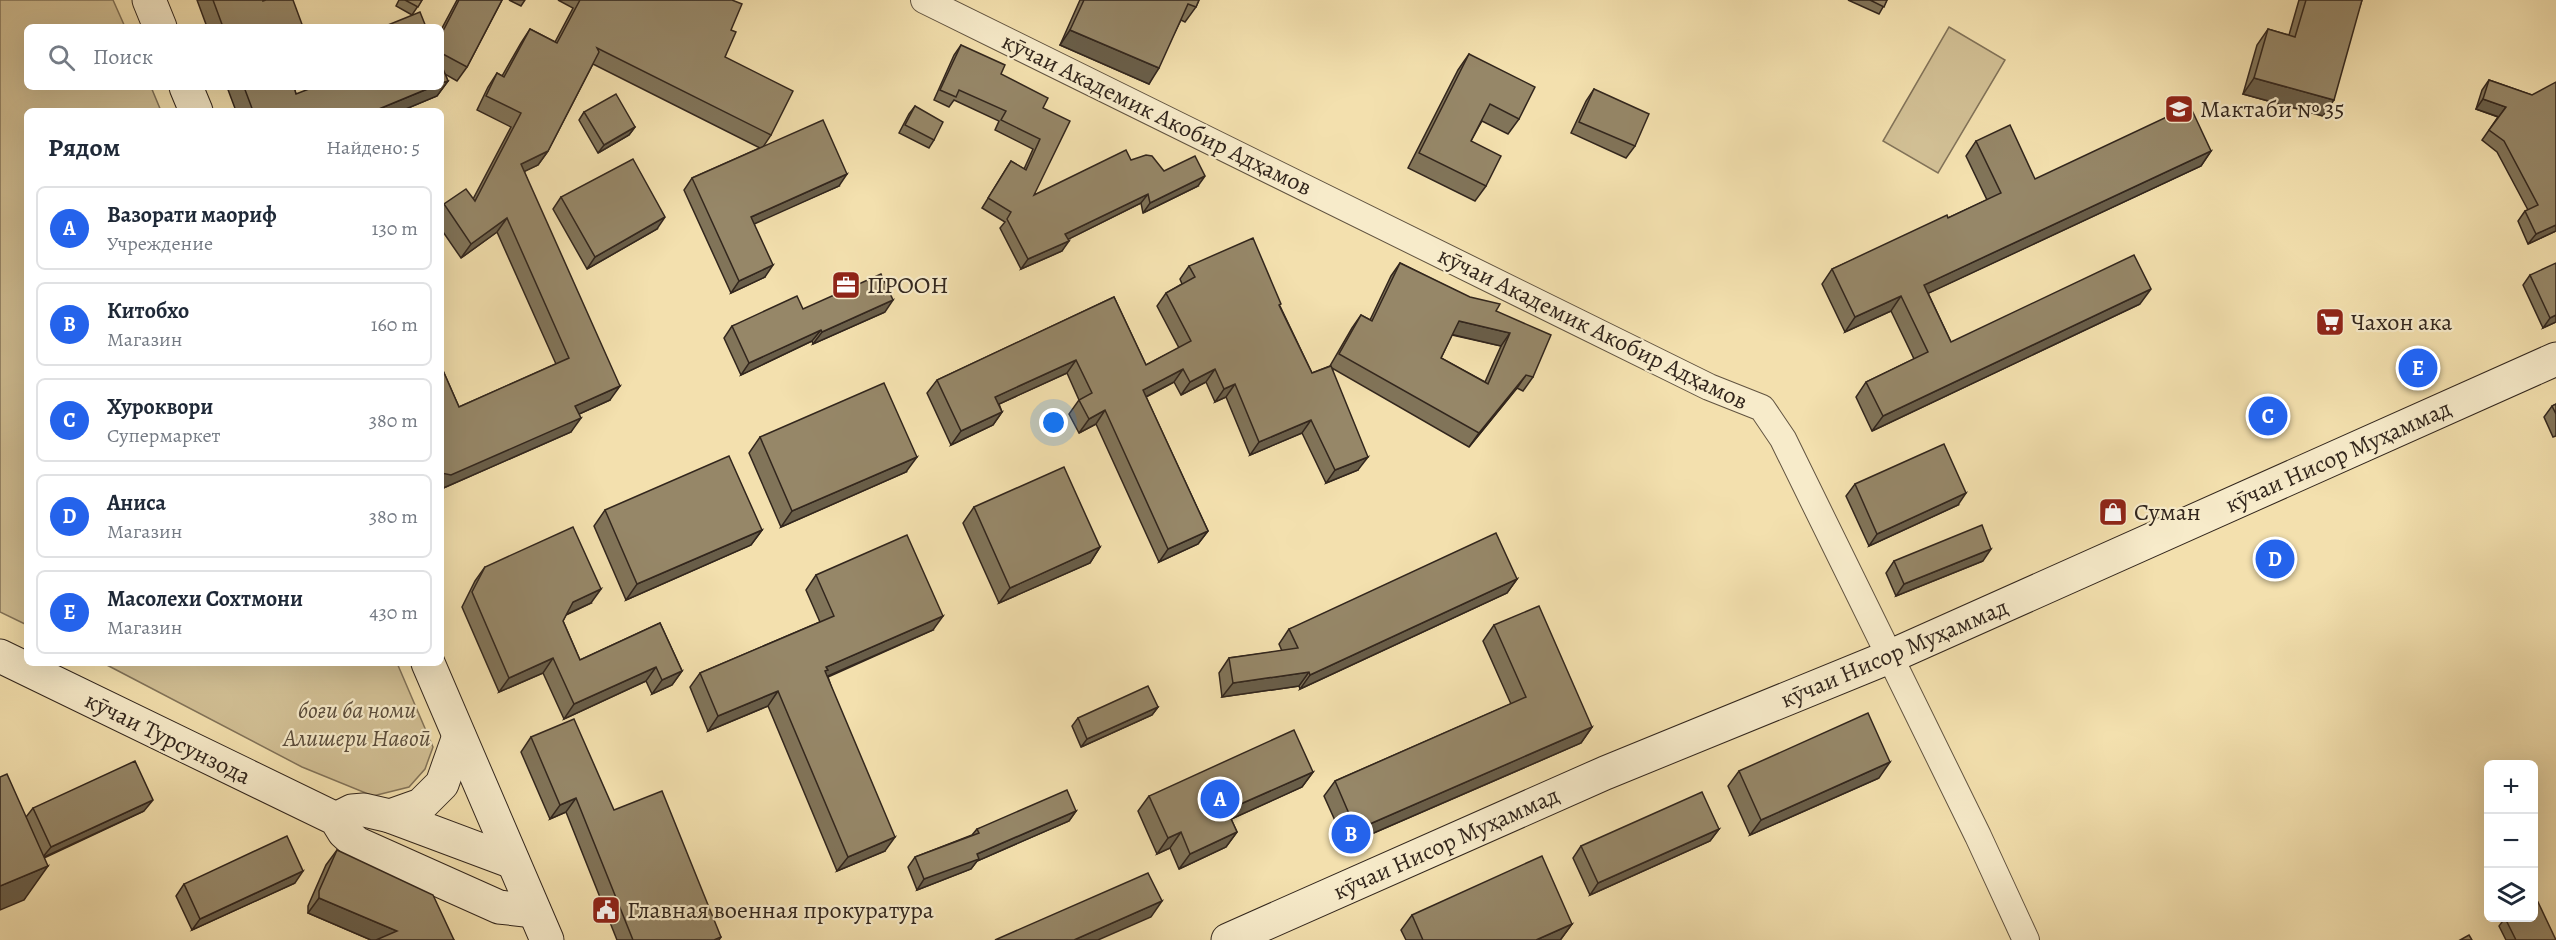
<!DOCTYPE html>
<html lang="ru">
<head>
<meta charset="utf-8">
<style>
	:root { --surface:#fff; --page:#f2f2f3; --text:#1f2937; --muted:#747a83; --line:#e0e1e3; --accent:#2563eb }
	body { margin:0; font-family:Alegreya,serif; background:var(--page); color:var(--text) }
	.controls { position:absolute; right:18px; bottom:18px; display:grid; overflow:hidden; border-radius:9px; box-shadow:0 6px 24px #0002 }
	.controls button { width:54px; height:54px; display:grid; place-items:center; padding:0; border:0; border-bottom:2px solid var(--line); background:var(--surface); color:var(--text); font:30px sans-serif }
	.you { position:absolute; left:1054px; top:423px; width:21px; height:21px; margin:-15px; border:4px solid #fff; border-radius:50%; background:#1a73e8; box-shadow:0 0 0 9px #1a73e833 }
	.badge { display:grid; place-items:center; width:39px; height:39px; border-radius:50%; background:var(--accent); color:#fff; font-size:20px; font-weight:700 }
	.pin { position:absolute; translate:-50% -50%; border:3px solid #fff; box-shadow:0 2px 6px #0006 }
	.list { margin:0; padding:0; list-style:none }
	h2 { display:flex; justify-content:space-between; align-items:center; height:78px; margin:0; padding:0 24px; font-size:26px }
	h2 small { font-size:20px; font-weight:400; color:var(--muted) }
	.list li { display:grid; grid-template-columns:39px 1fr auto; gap:18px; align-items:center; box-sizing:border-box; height:84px; margin:0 12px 12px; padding:0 12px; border:2px solid var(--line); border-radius:9px }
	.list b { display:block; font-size:22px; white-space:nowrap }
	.list p { margin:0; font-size:20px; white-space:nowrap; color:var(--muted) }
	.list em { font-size:20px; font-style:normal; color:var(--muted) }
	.icon { flex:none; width:33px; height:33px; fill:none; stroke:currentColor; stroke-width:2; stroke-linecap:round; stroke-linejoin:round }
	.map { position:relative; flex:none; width:2556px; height:940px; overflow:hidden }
	.search { position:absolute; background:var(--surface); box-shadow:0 6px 24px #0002; left:24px; top:24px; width:420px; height:66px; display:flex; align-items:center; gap:15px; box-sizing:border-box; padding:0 21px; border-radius:9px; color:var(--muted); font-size:22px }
	.panel { position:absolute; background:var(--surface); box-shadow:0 6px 24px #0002; left:24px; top:108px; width:420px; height:558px; border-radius:9px }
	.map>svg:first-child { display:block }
</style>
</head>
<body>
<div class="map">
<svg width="2556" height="940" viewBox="0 0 2556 940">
	<rect width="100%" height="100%" fill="#f3e0ae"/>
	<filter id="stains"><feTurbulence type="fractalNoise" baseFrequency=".00333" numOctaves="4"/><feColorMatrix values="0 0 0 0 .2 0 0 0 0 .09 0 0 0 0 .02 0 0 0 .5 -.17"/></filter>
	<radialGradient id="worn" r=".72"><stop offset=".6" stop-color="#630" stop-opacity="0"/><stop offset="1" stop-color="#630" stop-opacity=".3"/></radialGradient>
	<!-- green -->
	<g fill="#d2c095" stroke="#827359" stroke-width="1.5">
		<path d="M0 0H113L125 27H27V87H151L161 111H27V625L0 612Z"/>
		<path d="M1949 27 2005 60 1938 173 1883 141Z"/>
		<path d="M103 663H397L433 747 425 769 409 787 373 796 302 767Z"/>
	</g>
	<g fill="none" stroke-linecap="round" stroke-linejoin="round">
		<!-- street casing -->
		<g stroke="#625441" stroke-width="28">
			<path id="street" d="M924 0 1709 387 1762 408 1783 439 1978 836 2026 940"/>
		</g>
		<!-- secondary casing -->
		<g stroke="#32261d" stroke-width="35">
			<g id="secondary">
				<path d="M149 0 160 27"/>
				<path d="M186 87 196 111"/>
				<path d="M0 656 336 819 344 832 356 843 499 907 534 911"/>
				<path d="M428 663 547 940"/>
				<path d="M390 816 421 805 442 784 459 736"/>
				<path d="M336 819 352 811 364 810 390 816 513 862"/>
				<path d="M1228 940 1605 773 1889 657 2556 359"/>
			</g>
		</g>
		<!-- street -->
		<use href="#street" stroke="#f7ebca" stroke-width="26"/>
		<!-- secondary -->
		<use href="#secondary" stroke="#f7ebca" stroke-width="33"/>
	</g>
	<!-- wall -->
	<g fill="#817459" stroke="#32261d" stroke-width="1.5" fill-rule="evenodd">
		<path d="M197 0H263V1L303 27H207Z"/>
		<path d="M399 0H422L412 15 396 6Z"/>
		<path d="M457 0H502L467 67 457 81 445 74 448 81 437 96 401 111H236L227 87H294L296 94 441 87V30Z"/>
		<path d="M509 0H525L521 6Z"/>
		<path d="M558 0H732L731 30 725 57 771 135 763 147 839 186 754 223 765 277 731 293 684 190 692 178 760 148 593 64 548 151 538 165 524 171 610 400 579 414 571 432 441 489V366L459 407 556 364 497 232 461 258 441 229V208L444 204 473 199 511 127 477 110 488 87 497 73 502 76 521 43 530 29 555 42 573 8Z"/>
		<path d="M1080 0H1199L1196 7 1185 22 1181 20 1149 84 1060 45Z"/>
		<path d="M1848 0H1887L1879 14Z"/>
		<path d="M2299 0H2362L2323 116 2243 94 2257 45 2268 29 2289 35Z"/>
		<path d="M961 45 1001 74 1043 108 1034 195 1131 160 1164 171 1198 186 1143 213 1141 203 1068 239 1062 251 1021 269 1000 228 1005 222 982 208 1011 161 1024 169 1033 149 995 130 999 121 954 100 949 107 934 100 954 55Z"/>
		<path d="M1469 54 1519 119 1508 134 1482 121 1471 141 1486 186 1475 201 1408 168 1458 70Z"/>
		<path d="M2489 80 2532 95 2556 231 2528 244 2518 221 2525 211 2528 210 2497 152 2482 140 2498 117 2476 109 2482 90Z"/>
		<path d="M1594 89 1635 146 1626 158 1571 133 1586 101Z"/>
		<path d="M915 106 934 140 929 148 899 133 909 114Z"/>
		<path d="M584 112 635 127 629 135 598 153 579 120Z"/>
		<path d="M1976 141 2035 179 2211 151 2201 166 1928 293 1951 342 2140 304 1872 431 1856 397 1866 382 1914 359 1891 311 1845 332 1822 284 1832 269 1948 218 1987 200 1966 156Z"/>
		<path d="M561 197 657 229 587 269 553 209Z"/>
		<path d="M1400 263 1496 311 1533 377 1523 391 1517 388 1469 447 1332 368 1358 470 1326 483 1302 433 1250 455 1226 397 1215 402 1206 382 1181 395 1174 382 1146 397 1208 531 1198 544 1159 562 1096 424 1079 433 1069 414 1079 400 1067 373 999 404 1002 412 993 425 951 445 927 393 937 380 1114 297 1146 365 1179 348 1157 306 1166 293 1182 284 1180 279 1189 266 1280 306 1312 373 1330 366 1352 328 1361 315 1370 320 1391 276ZM1452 335 1501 346 1485 382 1441 358Z"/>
		<path d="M2530 275 2556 322 2543 328 2523 285Z"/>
		<path d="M803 309 885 312 813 344 812 341 741 375 724 338 732 326Z"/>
		<path d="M2556 404V436L2553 437 2544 417 2552 406Z"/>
		<path d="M760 437 906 472 781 527 749 453Z"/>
		<path d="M1855 484 1958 505 1869 546 1846 496Z"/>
		<path d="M974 507 1100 547 1090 563 999 603 963 523Z"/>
		<path d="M605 510 762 530 751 545 626 600 594 526Z"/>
		<path d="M1894 561H1983L1896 596 1886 573Z"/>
		<path d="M485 567 591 603 566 615 563 621 580 660 660 623 682 671 672 685 652 694 646 681 564 719 543 673 499 692 462 607 475 581Z"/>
		<path d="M816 575 933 630 828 677 885 851 837 871 768 706 708 731 690 687 700 673 820 622 806 590Z"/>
		<path d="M1517 579 1507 593 1300 689 1299 686 1222 697 1219 673 1229 658 1282 651 1279 644 1289 629Z"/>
		<path d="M1494 625 1592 727 1581 743 1346 845 1324 796 1335 781 1511 704 1483 641Z"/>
		<path d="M1158 707 1152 715 1081 747 1072 726 1078 718Z"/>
		<path d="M531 737 614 810 721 937 719 940H617L566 812 550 819 521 752Z"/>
		<path d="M1739 771 1879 778 1750 835 1728 786Z"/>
		<path d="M1313 772 1302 787 1231 819 1237 832 1226 847 1179 869 1170 848 1157 854 1138 811 1149 796Z"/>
		<path d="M33 808 144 811 44 858 24 900 26 817Z"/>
		<path d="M1076 811 1069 821 977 861 971 869 917 890 908 867 915 857 972 835 977 829Z"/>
		<path d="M1719 829 1710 841 1590 895 1573 858 1581 846Z"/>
		<path d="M337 850 454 940H371L308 913V906L326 865Z"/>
		<path d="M295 883 192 930 176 896 184 884Z"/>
		<path d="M1412 915 1572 924 1561 939 1560 940H1406L1401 930Z"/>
		<path d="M2505 918 2556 940H2506L2499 926Z"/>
	</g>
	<!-- shaded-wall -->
	<g fill="#695e49" stroke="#32261d" stroke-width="1.5">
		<path d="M1070 30 1159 68 1149 84 1060 45Z"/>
		<path d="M2254 78 2334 100 2323 116 2243 94Z"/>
		<path d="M448 81 437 96 401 111H374L432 87H441V83Z"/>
		<path d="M2483 99 2506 107 2499 117 2476 109Z"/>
		<path d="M635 127 629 135 598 153 604 145Z"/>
		<path d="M548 151 538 165 511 178 521 164Z"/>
		<path d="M2211 151 2201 166 1914 300 1924 285Z"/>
		<path d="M847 174 839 186 743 229 751 217Z"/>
		<path d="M1205 176 1198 186 1143 213 1150 203Z"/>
		<path d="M1148 194 1141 203 1059 244 1065 234Z"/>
		<path d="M665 217 657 229 587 269 595 257Z"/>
		<path d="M507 218 497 232 461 258 471 244Z"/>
		<path d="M2556 225V231L2528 244 2536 234Z"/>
		<path d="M1069 241 1062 251 1021 269 1028 259Z"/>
		<path d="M773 265 765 277 731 293 739 281Z"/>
		<path d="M2151 289 2140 304 1872 431 1883 416Z"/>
		<path d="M1901 296 1891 311 1845 332 1855 317Z"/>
		<path d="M893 300 885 312 813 344 822 332Z"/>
		<path d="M2556 315V322L2543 328 2550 318Z"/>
		<path d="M1459 321 1510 333 1501 346 1450 334Z"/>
		<path d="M821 330 812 341 741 375 749 363Z"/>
		<path d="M1076 360 1067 373 986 410 995 397Z"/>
		<path d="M1183 369 1174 382 1134 403 1143 390Z"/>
		<path d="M1215 369 1206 382 1181 395 1190 382Z"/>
		<path d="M1526 375 1517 388 1469 447 1479 433Z"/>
		<path d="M1235 384 1226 397 1215 402 1224 389Z"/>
		<path d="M620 386 610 400 566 420 575 406Z"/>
		<path d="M1105 410 1096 424 1079 433 1089 419Z"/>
		<path d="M1002 412 993 425 951 445 961 431Z"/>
		<path d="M581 418 571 432 441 489V473Z"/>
		<path d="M1311 420 1302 433 1250 455 1259 442Z"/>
		<path d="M917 457 906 472 781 527 792 511Z"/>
		<path d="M1368 457 1358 470 1326 483 1335 470Z"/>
		<path d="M1966 493 1958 505 1869 546 1877 534Z"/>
		<path d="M762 530 751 545 626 600 637 584Z"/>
		<path d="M1208 531 1198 544 1159 562 1168 549Z"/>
		<path d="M1100 547 1090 563 999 603 1010 588Z"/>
		<path d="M1991 549 1983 561 1896 596 1904 584Z"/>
		<path d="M1517 579 1507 593 1300 689 1310 675Z"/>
		<path d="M601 589 591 603 563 616 573 602Z"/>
		<path d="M943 616 933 630 821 679 826 667Z"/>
		<path d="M553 658 543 673 499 692 509 678Z"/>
		<path d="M656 667 646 681 564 719 574 704Z"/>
		<path d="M682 671 672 685 652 694 662 680Z"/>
		<path d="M1309 672 1299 686 1222 697 1233 683Z"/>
		<path d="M778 691 768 706 708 731 718 716Z"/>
		<path d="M1158 707 1152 715 1081 747 1087 739Z"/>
		<path d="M1592 727 1581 743 1346 845 1356 830Z"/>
		<path d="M1890 762 1879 778 1750 835 1761 820Z"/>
		<path d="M1313 772 1302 787 1216 826 1227 810Z"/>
		<path d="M576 798 566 812 550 819 560 805Z"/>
		<path d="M153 800 144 811 42 858 51 847Z"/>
		<path d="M1076 811 1069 821 977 861 971 869 917 890 924 879 977 854Z"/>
		<path d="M1719 829 1710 841 1590 895 1598 883Z"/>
		<path d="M1181 832 1170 848 1157 854 1168 838Z"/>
		<path d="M1237 832 1226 847 1179 869 1190 854Z"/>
		<path d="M895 837 885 851 837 871 848 857Z"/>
		<path d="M48 866 24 900 0 910V886Z"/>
		<path d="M303 871 295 883 192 930 200 919Z"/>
		<path d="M319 898 397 931 391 940H371L308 913Z"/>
		<path d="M1162 901 1151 917 1098 940H1074Z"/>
		<path d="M1572 924 1561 939 1560 940H1536Z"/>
	</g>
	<!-- building -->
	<g fill="#968768" stroke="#32261d" stroke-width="1.5" fill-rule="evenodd">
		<path d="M213 0H263V1L266 0H293L303 27H223Z"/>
		<path d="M405 0H422L418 7Z"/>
		<path d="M459 0H502L467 67 441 53V35Z"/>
		<path d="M580 0H732L742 4 731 30 736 32 725 57 793 91 771 135 597 48 599 52 548 151 521 164 620 386 575 406 581 418 451 475 441 473V366L459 407 569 358 507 218 471 244 444 204 466 189 475 201 521 113 486 96 497 73 504 77 530 29 557 43Z"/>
		<path d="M1084 0H1199L1196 7 1188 4 1159 68 1070 30Z"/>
		<path d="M1870 0H1887L1884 7Z"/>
		<path d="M2306 0H2362L2334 100 2254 78 2268 29 2295 37Z"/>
		<path d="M420 12 426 27H383Z"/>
		<path d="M961 45 1005 65 1001 74 1048 98 1043 108 1070 121 1034 195 1126 150 1131 160 1146 155 1152 156 1164 171 1195 156 1205 176 1150 203 1148 194 1065 234 1069 241 1028 259 1007 219 1011 212 988 198 1011 161 1026 170 1040 139 1001 120 1006 111 959 90 956 97 940 90Z"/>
		<path d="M1469 54 1535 87 1519 119 1490 104 1471 141 1501 156 1486 186 1419 153Z"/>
		<path d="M441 64 448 81 441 83Z"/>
		<path d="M2489 80 2532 95 2556 82V225L2536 234 2525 211 2538 205 2504 141 2489 130 2506 107 2483 99Z"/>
		<path d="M244 87H294L296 94 314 87H432L374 111H253Z"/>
		<path d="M1594 89 1649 114 1635 146 1579 122Z"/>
		<path d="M616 94 635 127 604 145 584 112Z"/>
		<path d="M915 106 943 122 934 140 905 125Z"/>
		<path d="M2190 106 2211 151 1924 285 1951 342 2134 255 2151 289 1883 416 1866 382 1928 352 1901 296 1855 317 1832 269 1947 215 1948 218 2001 193 1976 141 2010 125 2035 179Z"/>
		<path d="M823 120 847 174 751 217 773 265 739 281 692 178Z"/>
		<path d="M633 159 665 217 595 257 561 197Z"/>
		<path d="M1253 238 1281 304 1279 305 1312 373 1331 366 1368 457 1335 470 1311 420 1259 442 1235 384 1224 389 1215 369 1190 382 1183 369 1143 390 1208 531 1168 549 1105 410 1089 419 1079 400 1092 393 1076 360 995 397 1002 412 961 431 937 380 1114 297 1146 365 1191 341 1166 293 1195 277 1189 266Z"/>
		<path d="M1400 263 1470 297 1500 304 1496 311 1551 335 1533 377 1526 375 1479 433 1339 354 1361 315 1372 321ZM1459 321 1510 333 1488 384 1441 358Z"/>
		<path d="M2556 263V315L2550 318 2530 275Z"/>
		<path d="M881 274 893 300 822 332 821 330 749 363 732 326 797 296 803 309Z"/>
		<path d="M884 383 917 457 792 511 760 437Z"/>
		<path d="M2556 404V414L2552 406Z"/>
		<path d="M1944 444 1966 493 1877 534 1855 484Z"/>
		<path d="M729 456 762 530 637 584 605 510Z"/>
		<path d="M1064 467 1100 547 1010 588 974 507Z"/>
		<path d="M1982 525 1991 549 1904 584 1894 561Z"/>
		<path d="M573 527 601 589 573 602 563 621 580 660 660 623 682 671 662 680 656 667 574 704 553 658 509 678 472 592 485 567Z"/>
		<path d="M1496 533 1517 579 1310 675 1309 672 1233 683 1229 658 1298 648 1289 629Z"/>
		<path d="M907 535 943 616 826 667 828 670 825 671 895 837 848 857 778 691 718 716 700 673 834 616 816 575Z"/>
		<path d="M1539 606 1592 727 1356 830 1335 781 1526 697 1494 625Z"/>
		<path d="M1148 686 1158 707 1087 739 1078 718Z"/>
		<path d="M1868 713 1890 762 1761 820 1739 771Z"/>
		<path d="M574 719 614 810 662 791 721 937 714 940H633L576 798 560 805 531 737Z"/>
		<path d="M1294 730 1313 772 1227 810 1237 832 1190 854 1181 832 1168 838 1149 796Z"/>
		<path d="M135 761 153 800 51 847 33 808Z"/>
		<path d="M7 774 48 866 0 886V777Z"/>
		<path d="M1067 790 1076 811 977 854 979 859 924 879 915 857 979 833 977 829Z"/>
		<path d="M1702 792 1719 829 1598 883 1581 846Z"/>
		<path d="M287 836 303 871 200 919 184 884Z"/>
		<path d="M337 850 433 895 454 940H376L397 931 319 898V891Z"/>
		<path d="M1542 856 1572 924 1536 940H1423L1412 915Z"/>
		<path d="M1148 873 1162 901 1074 940H995Z"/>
		<path d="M2538 902 2556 940H2516L2505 918H2534V904Z"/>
		<path d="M2469 935 2472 940H2460Z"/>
	</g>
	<!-- icons -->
	<defs>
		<g id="school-square" transform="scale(1.5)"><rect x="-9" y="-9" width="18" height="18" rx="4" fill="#8f2418" stroke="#f7ebca"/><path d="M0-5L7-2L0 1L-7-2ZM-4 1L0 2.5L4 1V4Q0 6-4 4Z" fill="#fff"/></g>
		<g id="office-square" transform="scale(1.5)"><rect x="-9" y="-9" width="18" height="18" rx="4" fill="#8f2418" stroke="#f7ebca"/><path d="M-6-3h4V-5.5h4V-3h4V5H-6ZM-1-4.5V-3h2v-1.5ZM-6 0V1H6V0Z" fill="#fff"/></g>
		<g id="supermarket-square" transform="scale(1.5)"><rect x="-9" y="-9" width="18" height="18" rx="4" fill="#8f2418" stroke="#f7ebca"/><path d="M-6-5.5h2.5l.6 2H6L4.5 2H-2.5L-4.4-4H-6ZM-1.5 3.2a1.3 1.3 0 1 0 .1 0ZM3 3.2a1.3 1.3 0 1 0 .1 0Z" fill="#fff"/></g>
		<g id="shop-square" transform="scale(1.5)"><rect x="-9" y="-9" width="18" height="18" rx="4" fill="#8f2418" stroke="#f7ebca"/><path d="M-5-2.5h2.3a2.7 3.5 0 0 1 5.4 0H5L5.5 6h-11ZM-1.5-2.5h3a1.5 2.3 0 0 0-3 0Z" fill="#fff"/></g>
		<g id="civic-square" transform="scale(1.5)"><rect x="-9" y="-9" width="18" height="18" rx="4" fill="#8f2418" stroke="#f7ebca"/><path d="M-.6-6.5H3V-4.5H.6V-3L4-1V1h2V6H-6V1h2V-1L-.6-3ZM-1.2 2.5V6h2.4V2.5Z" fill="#fff"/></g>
	</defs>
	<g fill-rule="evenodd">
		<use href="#school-square" x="2179" y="109"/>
		<use href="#office-square" x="846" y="285"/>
		<use href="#supermarket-square" x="2330" y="322"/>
		<use href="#shop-square" x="2113" y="512"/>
		<use href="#civic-square" x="606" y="910"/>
	</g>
	<g text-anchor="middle" stroke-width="4.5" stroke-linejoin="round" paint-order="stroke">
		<!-- poi labels -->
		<g font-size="24" fill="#32261d" stroke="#f7ebca" text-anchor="start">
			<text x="2200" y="117">Мактаби № 35</text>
			<text x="867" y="293">ПРООН</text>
			<text x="2351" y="330">Чахон ака</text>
			<text x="2134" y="520">Суман</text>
			<text x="627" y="918">Главная военная прокуратура</text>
		</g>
		<!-- street labels -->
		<g font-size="24" fill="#32261d" stroke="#f7ebca">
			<text transform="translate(1157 114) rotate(26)" y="8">кӯчаи Академик Акобир Адҳамов</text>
			<text transform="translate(1593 328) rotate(26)" y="8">кӯчаи Академик Акобир Адҳамов</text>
			<text transform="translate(2338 456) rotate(-24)" y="8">кӯчаи Нисор Муҳаммад</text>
			<text transform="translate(1894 653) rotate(-23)" y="8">кӯчаи Нисор Муҳаммад</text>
			<text transform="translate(168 738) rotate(26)" y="8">кӯчаи Турсунзода</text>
			<text transform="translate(1446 843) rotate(-24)" y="8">кӯчаи Нисор Муҳаммад</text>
		</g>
		<!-- park labels -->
		<g font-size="24" font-style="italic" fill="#5a4c3b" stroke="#f7ebca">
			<text x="357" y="718">боғи ба номи<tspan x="357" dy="28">Алишери Навоӣ</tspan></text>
		</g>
	</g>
	<rect width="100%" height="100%" filter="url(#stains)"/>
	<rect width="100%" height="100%" fill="url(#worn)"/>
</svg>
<div class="controls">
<button>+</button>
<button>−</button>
<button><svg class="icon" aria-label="layers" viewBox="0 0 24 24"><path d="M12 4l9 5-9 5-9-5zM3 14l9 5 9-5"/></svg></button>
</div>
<div class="you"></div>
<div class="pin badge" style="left:1220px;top:799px">A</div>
<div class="pin badge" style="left:1351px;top:834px">B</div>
<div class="pin badge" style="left:2268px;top:416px">C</div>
<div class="pin badge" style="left:2275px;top:559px">D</div>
<div class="pin badge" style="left:2418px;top:368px">E</div>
<div class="search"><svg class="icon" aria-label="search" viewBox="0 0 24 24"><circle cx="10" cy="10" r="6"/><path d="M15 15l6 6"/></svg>Поиск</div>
<section class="panel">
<h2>Рядом<small>Найдено: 5</small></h2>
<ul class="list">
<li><span class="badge">A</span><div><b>Вазорати маориф</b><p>Учреждение</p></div><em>130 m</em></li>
<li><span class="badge">B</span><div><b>Китобхо</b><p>Магазин</p></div><em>160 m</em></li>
<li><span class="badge">C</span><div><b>Хуроквори</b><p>Супермаркет</p></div><em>380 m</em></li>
<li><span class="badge">D</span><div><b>Аниса</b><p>Магазин</p></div><em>380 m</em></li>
<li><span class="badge">E</span><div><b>Масолехи Сохтмони</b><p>Магазин</p></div><em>430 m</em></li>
</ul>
</section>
</div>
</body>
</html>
